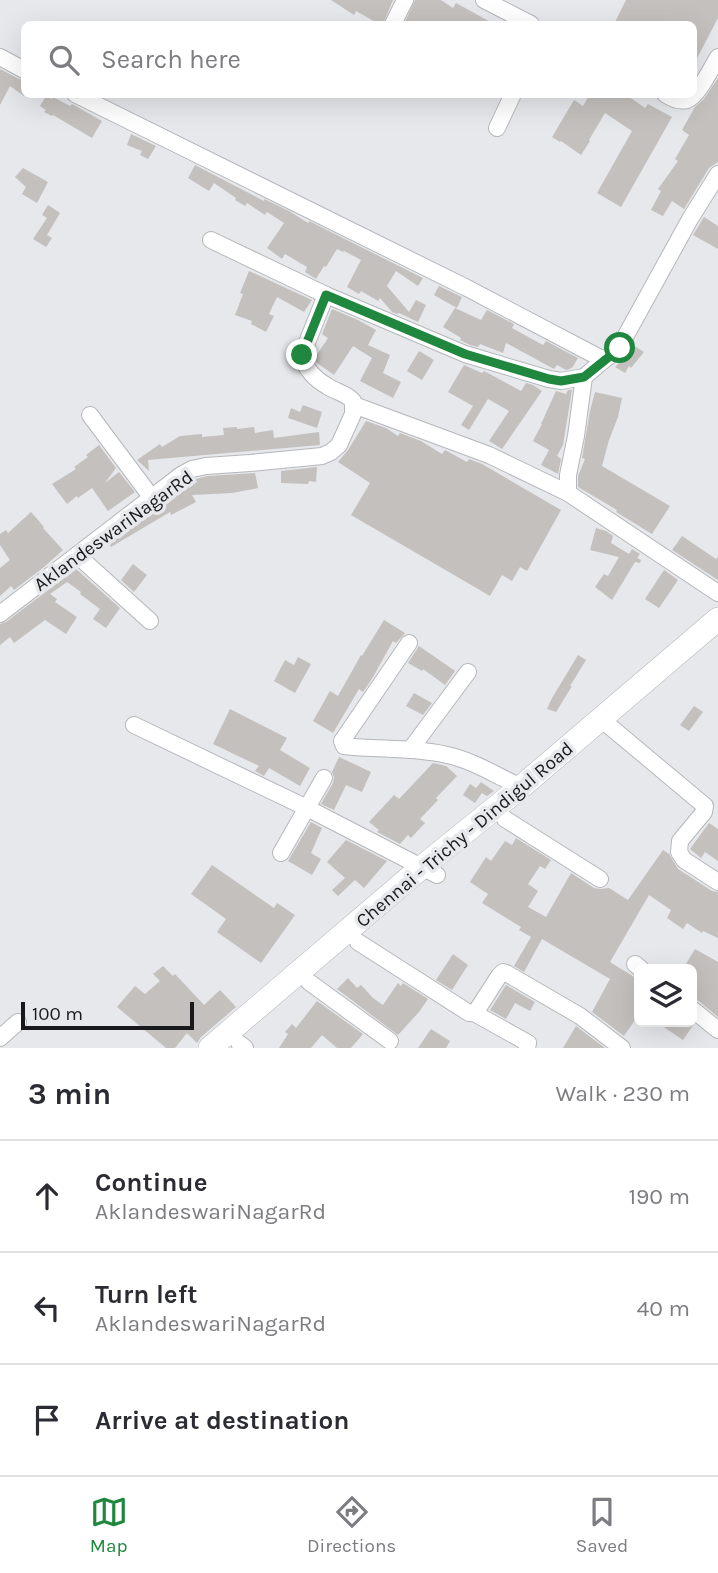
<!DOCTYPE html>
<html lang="en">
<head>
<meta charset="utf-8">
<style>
	:root { --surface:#fff; --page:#f7f7f7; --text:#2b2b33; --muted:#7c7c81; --line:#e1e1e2; --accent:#1f883e }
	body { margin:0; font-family:Karla,sans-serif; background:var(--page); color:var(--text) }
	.controls { position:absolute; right:21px; bottom:21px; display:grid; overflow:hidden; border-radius:10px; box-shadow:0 7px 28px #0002 }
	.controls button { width:63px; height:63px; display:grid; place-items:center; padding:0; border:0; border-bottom:2px solid var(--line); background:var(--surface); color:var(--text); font:35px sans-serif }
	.scale { position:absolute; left:21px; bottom:18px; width:173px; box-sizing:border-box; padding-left:7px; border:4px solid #19191b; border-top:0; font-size:19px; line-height:24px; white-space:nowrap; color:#19191b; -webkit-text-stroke:5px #e6e8ec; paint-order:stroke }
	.stop { position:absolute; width:21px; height:21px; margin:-16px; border:5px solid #1f883e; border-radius:50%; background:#fff }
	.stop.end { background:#1f883e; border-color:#fff; box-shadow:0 2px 7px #0008 }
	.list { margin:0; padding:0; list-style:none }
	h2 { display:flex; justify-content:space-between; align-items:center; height:91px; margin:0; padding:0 28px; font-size:30px }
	h2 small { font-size:23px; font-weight:400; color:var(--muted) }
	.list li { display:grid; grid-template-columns:46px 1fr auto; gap:21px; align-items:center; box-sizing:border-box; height:112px; padding:0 28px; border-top:2px solid var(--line) }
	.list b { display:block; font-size:26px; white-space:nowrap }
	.list p { margin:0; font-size:23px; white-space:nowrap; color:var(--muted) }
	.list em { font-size:23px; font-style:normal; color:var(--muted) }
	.icon { flex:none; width:38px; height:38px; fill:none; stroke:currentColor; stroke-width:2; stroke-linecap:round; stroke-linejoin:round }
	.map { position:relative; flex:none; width:718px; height:1048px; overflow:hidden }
	.search { position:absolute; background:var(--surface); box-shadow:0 7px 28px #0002; left:21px; right:21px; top:21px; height:77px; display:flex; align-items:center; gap:18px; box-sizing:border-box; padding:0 24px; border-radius:10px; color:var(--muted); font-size:26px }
	.sheet { height:427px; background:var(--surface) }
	nav { display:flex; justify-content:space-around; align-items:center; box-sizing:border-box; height:98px; border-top:2px solid var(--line); background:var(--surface); font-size:19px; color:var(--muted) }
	nav a { display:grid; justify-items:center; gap:4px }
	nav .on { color:var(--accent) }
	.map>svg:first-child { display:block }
</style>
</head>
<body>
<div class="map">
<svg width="718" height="1048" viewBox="0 0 718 1048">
	<rect width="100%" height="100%" fill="#e6e8ec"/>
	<!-- building -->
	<g fill="#c4c0be">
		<path d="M331 0H393L383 24H379L356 11 354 15Z"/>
		<path d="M415 0H441L453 8 456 3 494 24H404Z"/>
		<path d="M626 0H718V18L694 64V24H614Z"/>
		<path d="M0 69 19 79 24 80V96L10 86 0 105Z"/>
		<path d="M718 78V162L709 168 684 209 672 201 663 216 651 210 661 191 658 189 678 161 675 159 689 135 682 130 695 107 704 99Z"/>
		<path d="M590 94H625L645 108 648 104 672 117 621 207 597 193 632 131 605 113 589 140 590 141 581 155 561 141 560 142 552 137 574 100 583 106Z"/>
		<path d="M46 96 52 99 53 97 70 106 72 104 102 121 92 138 53 115 52 116 44 112 46 110 40 106Z"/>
		<path d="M131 134 156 146 148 159 140 155 142 151 127 145Z"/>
		<path d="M195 165 264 201V199L289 211 308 223 309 221 423 278 418 286 396 271 387 286 409 312 416 300 426 305 418 322 399 313 397 314 392 312 380 298 378 301 361 291 359 294 347 287 361 260 344 251 343 252 337 249 326 267 324 266 316 279 305 272 307 267 285 254 282 259 267 248 284 223 267 212 265 215 247 203 245 206 235 200 236 198 214 183 209 191 188 178Z"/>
		<path d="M23 168 48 182 37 203 22 194 26 187 15 177Z"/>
		<path d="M48 205 60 213 47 235 52 238 46 247 33 239 47 218 42 215Z"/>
		<path d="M704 217 718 226V249L693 235Z"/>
		<path d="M249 271 312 300 304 312 277 297 269 314 274 316 266 332 251 324 252 321 235 315 243 294 240 293Z"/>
		<path d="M439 286 462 297 457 308 434 295Z"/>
		<path d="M455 308 481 320 487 310 514 324 512 328 543 345 546 341 578 358 572 368 566 370 557 365 554 369 506 343 503 353 480 344 478 347 470 345 460 340 461 338 443 327Z"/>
		<path d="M332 309 358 320 376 330 368 345 390 355 383 373 401 382 393 398 360 381 372 358 353 346 334 375 317 363 314 359 328 338 322 334Z"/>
		<path d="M633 345 644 352 631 368 629 366 625 373 615 367 628 353Z"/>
		<path d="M419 351 434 360 422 380 407 371Z"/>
		<path d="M464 365 482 373 484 371 521 391 526 383 533 385 542 391 502 449 489 441 509 411 488 399 469 430 461 425 473 406 448 392Z"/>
		<path d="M568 390H572L563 445 557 456 561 459 558 474 541 465 549 450 533 441 542 424H541L556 391 566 394Z"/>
		<path d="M595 392 622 398 618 417 609 440 602 466 670 506 652 534 616 512 617 510 578 487V476L585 459 582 458 590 411Z"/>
		<path d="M303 405 322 412 317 428 288 418 291 408 300 412Z"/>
		<path d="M366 421 386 428 398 436 400 433 421 441 442 454 445 450 467 462 469 459 482 464 561 510 527 571 520 567 512 581 502 575 490 596 351 515 370 483 338 462 348 450Z"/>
		<path d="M237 427V429L254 427 255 433 273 430 274 438 319 432 320 445 148 460 149 471 137 460 160 444 162 447 180 436 202 434V437L224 435 223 428Z"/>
		<path d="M99 445 116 468 105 483 119 472 135 492 108 511 92 488 78 498 77 496 67 504 52 484 76 469 74 467 88 457 86 455Z"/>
		<path d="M317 467 316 482 309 481 308 484 281 483V471Z"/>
		<path d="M255 473 258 488 232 493 192 495 196 502 171 515 170 512 111 547 109 544 187 484 196 479 207 476Z"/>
		<path d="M31 512 44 527 43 528 63 550 44 567 14 590 11 586 0 596V568L10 560 0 545V534L6 530 8 533Z"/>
		<path d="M596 528 606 531 613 536 611 543 629 554 632 549 640 554 637 558 641 560 640 563 635 562 612 600 595 587 604 574 608 576 619 557 590 550Z"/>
		<path d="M682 536 716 559 718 557V580L672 550Z"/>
		<path d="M133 564 147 575 134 592 121 580Z"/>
		<path d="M76 569 120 608 106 628 93 619 100 609 80 594 81 592 67 582 50 594 57 599 55 602 77 617 66 634 45 620 14 643 10 637 0 645V624L6 622Z"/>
		<path d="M664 570 678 580 659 608 645 599Z"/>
		<path d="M384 620 405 633 396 643 393 641 373 677 363 692 359 689 333 733 313 721 330 691 338 696 361 655 362 656Z"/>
		<path d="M419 646 455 671 445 685 423 669 422 671 408 663Z"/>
		<path d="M578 655 586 660 570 686H572L556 712 547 709 552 698Z"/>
		<path d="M298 657 311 664 295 693 274 681 285 660 294 665Z"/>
		<path d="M414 693 432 703 423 715 406 706Z"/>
		<path d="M694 706 703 712 689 731 680 725Z"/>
		<path d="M230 709 287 738 280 750 310 768 300 786 269 768 264 776 255 771 259 766 213 744Z"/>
		<path d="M339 757 371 772 362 792 346 785 334 810 321 804 333 783 334 777 332 772Z"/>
		<path d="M433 763 446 766 457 776 436 798 438 800 420 819 425 823 411 838 408 835 400 844 377 832 379 830 369 822 394 795 399 799Z"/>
		<path d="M481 782 494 791 487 796 482 793 475 803 463 795 470 784 476 788Z"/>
		<path d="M311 822 322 828 311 853 321 859 312 875 288 861Z"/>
		<path d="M709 823 718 829V861L705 852 701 858 690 849Z"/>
		<path d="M516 838 551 860 545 869 540 866 528 884 538 891 528 907 546 917 571 873 594 888 600 889 609 888 628 900 663 850 669 854 678 869 712 891 718 892V938L703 931 702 933 687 923 683 929 667 918 671 910 649 895 610 962 639 980V1014L624 1036 592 1012 610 979 542 939 524 972 514 966 531 937 519 930 521 927 482 903 488 894 470 882 486 857 491 861 505 841 512 845Z"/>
		<path d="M346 840 387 861 364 888 355 880 338 896 332 890 345 878 327 862Z"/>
		<path d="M212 865 274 908 277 903 295 915 261 963 217 932 226 919 191 894Z"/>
		<path d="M695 949 718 962V1017L699 1001 692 999V969H683Z"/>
		<path d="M453 954 468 965 452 990 436 980Z"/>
		<path d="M163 966 173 976 175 974 204 1005 220 990 236 1007 201 1037 197 1043 187 1033 175 1048H166L117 1007 135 986 145 994 160 981 153 974Z"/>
		<path d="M348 978 357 988 361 985 373 998 383 1005 398 983 401 986 403 983 428 999 419 1012 398 1035 337 989Z"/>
		<path d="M506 985 535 1002 530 1011 515 1003 506 1019 490 1010Z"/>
		<path d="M317 1001 363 1034 351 1048H337L322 1035 311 1048H279L288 1034 285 1032 292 1024 296 1028Z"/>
		<path d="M656 1022H691L694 1024 683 1040Z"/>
		<path d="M576 1026 605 1048H563Z"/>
		<path d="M431 1029 450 1041 446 1048H418Z"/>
	</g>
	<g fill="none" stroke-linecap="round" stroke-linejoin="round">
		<!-- minor casing -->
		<g stroke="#b5b7ba" stroke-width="18">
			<g id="minor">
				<path d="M484 0 531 24"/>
				<path d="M393 24 405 0"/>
				<path d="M0 57 24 70"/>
				<path d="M75 94 467 288 604 360 619 348 690 219 718 174"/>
				<path d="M665 94C671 98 680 102 687 100 699 95 711 68 718 57"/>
				<path d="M497 128 513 94"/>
				<path d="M211 240 326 295 465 354 549 379 561 381 584 377 604 360"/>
				<path d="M584 377 576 436 568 475V493L718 593"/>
				<path d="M354 405 489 455 568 493"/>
				<path d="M90 415 152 498"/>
				<path d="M77 555 150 621"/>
				<path d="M0 614 181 475 192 469 206 466 250 463 322 456 331 452 339 445 353 414V401C346 393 336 392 327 386 316 380 304 368 302 355L326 295"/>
				<path d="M409 643 342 741 344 746C378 750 413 747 447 755 472 760 497 776 521 787"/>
				<path d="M601 719 705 806 704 812 680 841 679 852 684 860 718 882"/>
				<path d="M134 725 307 808 437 875"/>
				<path d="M410 750 468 672"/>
				<path d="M505 819 600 879"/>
				<path d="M281 853 324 778"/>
				<path d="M358 942 469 1013H474L477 1010 499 976 503 972 506 973 580 1016 622 1048"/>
				<path d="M635 964 641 969"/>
				<path d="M309 982 390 1041"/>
				<path d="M692 1009 718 1030"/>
				<path d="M474 1013 528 1043 527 1048"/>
				<path d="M0 1038 18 1022"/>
				<path d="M239 1043 245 1048"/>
			</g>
		</g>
		<!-- highway casing -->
		<g stroke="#b5b7ba" stroke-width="24">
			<path id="highway" d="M210 1048 422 867 521 787 718 619"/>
		</g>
		<!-- minor -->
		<use href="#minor" stroke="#fff" stroke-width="16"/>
		<!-- highway -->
		<use href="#highway" stroke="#fff" stroke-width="23"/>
	</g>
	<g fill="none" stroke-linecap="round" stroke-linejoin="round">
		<!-- route -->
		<path stroke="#1f883e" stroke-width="9" d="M302 355 326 295 465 354 549 379 561 381 584 377 620 348"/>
	</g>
	<g text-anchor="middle" stroke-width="7" stroke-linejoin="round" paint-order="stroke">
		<!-- street labels -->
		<g font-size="19" fill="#19191b" stroke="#e6e8ec">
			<text transform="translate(113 530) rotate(-36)" y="7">AklandeswariNagarRd</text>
			<text transform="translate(464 834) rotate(-40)" y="7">Chennai - Trichy - Dindigul Road</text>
		</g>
	</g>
</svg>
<div class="controls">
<button><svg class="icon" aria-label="layers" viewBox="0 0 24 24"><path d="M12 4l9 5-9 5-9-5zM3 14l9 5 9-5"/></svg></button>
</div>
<div class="scale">100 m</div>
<div class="stop" style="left:620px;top:348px"></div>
<div class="stop end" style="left:302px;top:355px"></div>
<div class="search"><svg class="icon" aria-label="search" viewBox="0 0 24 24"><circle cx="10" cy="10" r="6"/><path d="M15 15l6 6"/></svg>Search here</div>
</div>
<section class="sheet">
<h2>3 min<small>Walk · 230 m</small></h2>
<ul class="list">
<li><svg class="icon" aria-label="ahead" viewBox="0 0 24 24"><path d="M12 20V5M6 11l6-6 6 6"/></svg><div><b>Continue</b><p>AklandeswariNagarRd</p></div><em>190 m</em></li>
<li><svg class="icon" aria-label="left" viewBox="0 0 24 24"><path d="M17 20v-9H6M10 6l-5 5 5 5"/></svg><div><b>Turn left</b><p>AklandeswariNagarRd</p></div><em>40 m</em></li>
<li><svg class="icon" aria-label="arrive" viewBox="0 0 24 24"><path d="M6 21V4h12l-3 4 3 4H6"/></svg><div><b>Arrive at destination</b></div></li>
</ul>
</section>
<nav>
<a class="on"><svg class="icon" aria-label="map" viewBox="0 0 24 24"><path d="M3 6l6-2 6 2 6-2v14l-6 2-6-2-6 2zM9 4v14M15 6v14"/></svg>Map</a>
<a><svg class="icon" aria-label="directions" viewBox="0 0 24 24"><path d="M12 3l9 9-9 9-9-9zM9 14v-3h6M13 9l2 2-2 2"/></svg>Directions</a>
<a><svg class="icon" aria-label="saved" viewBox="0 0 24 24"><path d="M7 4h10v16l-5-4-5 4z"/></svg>Saved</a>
</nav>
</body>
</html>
